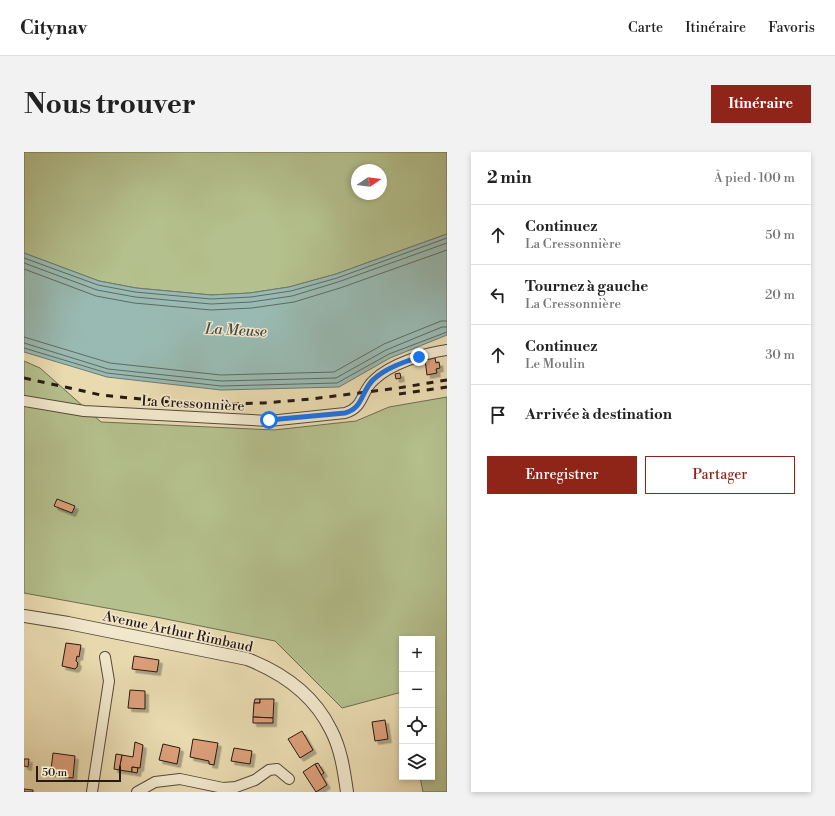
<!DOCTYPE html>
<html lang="fr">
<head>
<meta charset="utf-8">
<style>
	:root { --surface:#fff; --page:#f2f2f2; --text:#222; --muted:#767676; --line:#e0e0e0; --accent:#8f2418 }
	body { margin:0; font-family:"Libre Bodoni",serif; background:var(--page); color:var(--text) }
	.controls { position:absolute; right:12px; bottom:12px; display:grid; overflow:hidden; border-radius:0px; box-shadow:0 2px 6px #0003 }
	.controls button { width:36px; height:36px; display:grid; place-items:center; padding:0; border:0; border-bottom:1px solid var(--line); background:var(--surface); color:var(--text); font:20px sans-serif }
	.compass { position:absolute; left:327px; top:12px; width:36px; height:36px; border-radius:50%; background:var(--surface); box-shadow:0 2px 6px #0003; rotate:77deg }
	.scale { position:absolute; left:12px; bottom:10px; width:85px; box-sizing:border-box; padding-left:4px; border:2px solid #261a14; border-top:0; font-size:11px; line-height:14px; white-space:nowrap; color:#261a14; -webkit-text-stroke:3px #f1e7cc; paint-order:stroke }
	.stop { position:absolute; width:12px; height:12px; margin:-9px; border:3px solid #1a73e8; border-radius:50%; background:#fff }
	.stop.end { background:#1a73e8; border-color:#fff; box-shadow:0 1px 4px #0008 }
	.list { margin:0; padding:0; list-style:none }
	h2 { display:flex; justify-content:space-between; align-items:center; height:52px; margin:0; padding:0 16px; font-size:17px }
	h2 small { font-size:13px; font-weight:400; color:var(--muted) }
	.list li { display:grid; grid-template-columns:26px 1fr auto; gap:12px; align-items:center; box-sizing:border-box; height:60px; padding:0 16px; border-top:1px solid var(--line) }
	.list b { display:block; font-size:15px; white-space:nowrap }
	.list p { margin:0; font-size:13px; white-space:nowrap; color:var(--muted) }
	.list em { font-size:13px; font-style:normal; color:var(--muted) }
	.actions { display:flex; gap:8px; padding:12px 16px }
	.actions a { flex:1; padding:9px 0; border:1px solid var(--accent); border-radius:0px; text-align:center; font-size:14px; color:var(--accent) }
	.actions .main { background:var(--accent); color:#fff }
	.icon { flex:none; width:22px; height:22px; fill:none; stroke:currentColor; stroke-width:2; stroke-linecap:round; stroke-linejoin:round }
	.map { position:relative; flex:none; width:423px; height:640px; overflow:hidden; border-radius:0px }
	header { display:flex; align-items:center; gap:24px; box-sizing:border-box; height:56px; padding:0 20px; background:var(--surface); border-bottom:1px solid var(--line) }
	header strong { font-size:19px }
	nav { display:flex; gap:22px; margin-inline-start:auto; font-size:14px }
	.intro { display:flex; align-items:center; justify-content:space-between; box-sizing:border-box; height:96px; padding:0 24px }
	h1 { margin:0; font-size:28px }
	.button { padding:10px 18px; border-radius:0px; background:var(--accent); color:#fff; font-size:14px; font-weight:700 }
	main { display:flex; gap:24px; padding:0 24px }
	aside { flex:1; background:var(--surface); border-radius:0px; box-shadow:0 2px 6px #0003 }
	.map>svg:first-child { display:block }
</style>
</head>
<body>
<header>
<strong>Citynav</strong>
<nav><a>Carte</a><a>Itinéraire</a><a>Favoris</a></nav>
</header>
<div class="intro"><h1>Nous trouver</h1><a class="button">Itinéraire</a></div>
<main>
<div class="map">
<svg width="423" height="640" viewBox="0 0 423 640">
	<defs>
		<filter id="shadow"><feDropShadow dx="3.5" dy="3.5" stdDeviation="0" flood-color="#0004"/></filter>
	</defs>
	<rect width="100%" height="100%" fill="#e9dab0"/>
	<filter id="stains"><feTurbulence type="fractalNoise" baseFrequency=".005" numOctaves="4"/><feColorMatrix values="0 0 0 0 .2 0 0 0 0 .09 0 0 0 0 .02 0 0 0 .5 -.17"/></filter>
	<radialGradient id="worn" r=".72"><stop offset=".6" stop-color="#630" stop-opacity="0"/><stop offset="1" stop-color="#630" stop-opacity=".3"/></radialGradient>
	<!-- green -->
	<g fill="#b4c08d" stroke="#6d6d50" fill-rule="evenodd">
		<path d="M0 0H423V82L312 122 265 135 226 141 187 143 112 136 75 129 0 101ZM333 18H357V42H333Z"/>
		<path d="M0 209 16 216 77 270 250 278 332 269 365 255 423 245V640H399L396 625H408V487H378V540L318 556 251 489 132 465 0 441Z"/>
	</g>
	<!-- water -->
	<path fill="#99bab2" stroke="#6b7a73" d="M423 82V183L366 206 315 235 197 238 83 225 0 200V101L75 129 112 136 187 143 226 141 265 135 312 122Z"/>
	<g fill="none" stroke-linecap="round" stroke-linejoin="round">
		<!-- shore -->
		<g stroke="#606a63" stroke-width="1">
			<path d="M0 106 74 133 111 140 187 147 227 145 267 139 313 126 423 86"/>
			<path d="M0 111 73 138 111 145 187 152 227 150 268 144 314 130 423 91"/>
			<path d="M0 117 72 144 110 151 187 158 228 156 270 150 316 136 423 98"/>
			<path d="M0 185 86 211 197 223 310 220 360 192 417 169H423"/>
			<path d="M0 191 84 217 197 229 312 226 362 198 418 175H423"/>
			<path d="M0 196 83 221 197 234 313 231 365 202 423 180"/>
		</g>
	</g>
	<!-- building -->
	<g fill="#dc9f7a" stroke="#261a14" filter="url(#shadow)">
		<path d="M411 206 412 211 415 210 416 216 412 217 413 221 403 223 401 208Z"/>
		<path d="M376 221 377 226 372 227 371 222Z"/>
		<path d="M33 347 51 354 48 361 30 354Z"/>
		<path d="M42 491 57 493 55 505 53 504 52 509 54 511 53 515 51 517 38 514Z"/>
		<path d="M110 504 135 508 133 520 108 517Z"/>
		<path d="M106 538 121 539V557L104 556Z"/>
		<path d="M231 547H236V551H230Z"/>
		<path d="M236 547H250L249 566 229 565 230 551H236Z"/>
		<path d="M229 565 249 566V571H229Z"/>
		<path d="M361 568 364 587 351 589 348 570Z"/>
		<path d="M278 579 289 598 276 606 264 587Z"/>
		<path d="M169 587 194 591 190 613 185 612V609L166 605Z"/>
		<path d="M111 590 119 593 116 616 108 615V620L95 618 98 603 109 605Z"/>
		<path d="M139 592 156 596 153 612 135 608Z"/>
		<path d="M210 596 228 599 226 612 207 609Z"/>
		<path d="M29 601 51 604 49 626 41 625V624L33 622 31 619 27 618Z"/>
		<path d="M92 602 98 603 95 618 90 617Z"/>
		<path d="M0 607H5L4 615 0 614Z"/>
		<path d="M294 611 300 621 297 623 291 612Z"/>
		<path d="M291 612 303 633 292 640 279 620Z"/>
		<path d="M108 615 114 616 113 621 108 620Z"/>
		<path d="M27 618 31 619 33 622 26 621Z"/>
		<path d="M0 637 9 638V640H0Z"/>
	</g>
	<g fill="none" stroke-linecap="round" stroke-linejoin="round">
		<!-- minor casing -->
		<g stroke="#574a3b" stroke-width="12">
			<g id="minor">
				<path d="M0 249 60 259 245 269 321 261C340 256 337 239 350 228 366 212 401 201 423 198"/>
				<path d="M68 640 85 529 81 505"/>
				<path d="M113 640 131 630 156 627 199 636 212 635 231 628 245 618 253 617 265 627"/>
			</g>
		</g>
		<!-- tertiary casing -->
		<g stroke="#574a3b" stroke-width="14">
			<path id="tertiary" d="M0 464 44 471 223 507C259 521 290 543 307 578 317 597 320 619 323 640"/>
		</g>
		<!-- minor -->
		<use href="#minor" stroke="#f1e7cc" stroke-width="10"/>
		<!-- tertiary -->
		<use href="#tertiary" stroke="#f1e7cc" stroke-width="12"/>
		<!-- rail -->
		<g stroke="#261a14" stroke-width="3" stroke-dasharray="7 7" stroke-linecap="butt">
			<path d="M0 226 77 243 156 251 195 252 240 251 287 247 374 236 423 228"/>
			<path d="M375 242 423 235"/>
		</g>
	</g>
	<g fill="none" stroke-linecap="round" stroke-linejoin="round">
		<!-- route -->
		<path stroke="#1a73e8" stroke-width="5" d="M245 268 321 261C340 256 337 238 350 227 362 216 380 210 395 205"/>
	</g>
	<g text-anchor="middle" stroke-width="3" stroke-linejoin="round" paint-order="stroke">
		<!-- street labels -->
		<g font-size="14" fill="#261a14" stroke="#f1e7cc">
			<text transform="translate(169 251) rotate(3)" y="5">La Cressonnière</text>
			<text transform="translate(154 479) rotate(12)" y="5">Avenue Arthur Rimbaud</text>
		</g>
		<!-- water labels -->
		<g font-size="15" font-style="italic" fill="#484a43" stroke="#f1e7cc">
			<text transform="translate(212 178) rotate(3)" y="5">La Meuse</text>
		</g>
	</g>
	<rect width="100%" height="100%" filter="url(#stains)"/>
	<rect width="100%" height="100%" fill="url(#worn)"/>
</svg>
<div class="controls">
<button>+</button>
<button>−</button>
<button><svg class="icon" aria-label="locate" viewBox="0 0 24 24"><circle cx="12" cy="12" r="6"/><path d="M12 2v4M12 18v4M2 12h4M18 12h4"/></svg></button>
<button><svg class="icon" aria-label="layers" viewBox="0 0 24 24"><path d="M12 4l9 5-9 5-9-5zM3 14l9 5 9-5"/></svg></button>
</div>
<svg class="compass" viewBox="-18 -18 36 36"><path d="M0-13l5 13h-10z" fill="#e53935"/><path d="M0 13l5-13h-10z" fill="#767676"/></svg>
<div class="scale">50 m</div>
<div class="stop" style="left:245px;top:268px"></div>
<div class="stop end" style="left:395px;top:205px"></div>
</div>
<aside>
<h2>2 min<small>À pied · 100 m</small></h2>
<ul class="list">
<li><svg class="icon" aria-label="ahead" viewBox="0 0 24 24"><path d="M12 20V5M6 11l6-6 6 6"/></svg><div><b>Continuez</b><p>La Cressonnière</p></div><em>50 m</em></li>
<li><svg class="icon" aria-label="left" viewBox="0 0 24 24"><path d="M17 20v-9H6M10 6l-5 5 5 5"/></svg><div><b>Tournez à gauche</b><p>La Cressonnière</p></div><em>20 m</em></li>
<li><svg class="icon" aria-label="ahead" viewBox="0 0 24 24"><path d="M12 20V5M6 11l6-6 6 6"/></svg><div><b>Continuez</b><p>Le Moulin</p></div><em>30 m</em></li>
<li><svg class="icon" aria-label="arrive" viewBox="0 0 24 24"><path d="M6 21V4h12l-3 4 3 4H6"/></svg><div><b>Arrivée à destination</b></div></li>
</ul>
<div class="actions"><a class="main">Enregistrer</a><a>Partager</a></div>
</aside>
</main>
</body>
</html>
